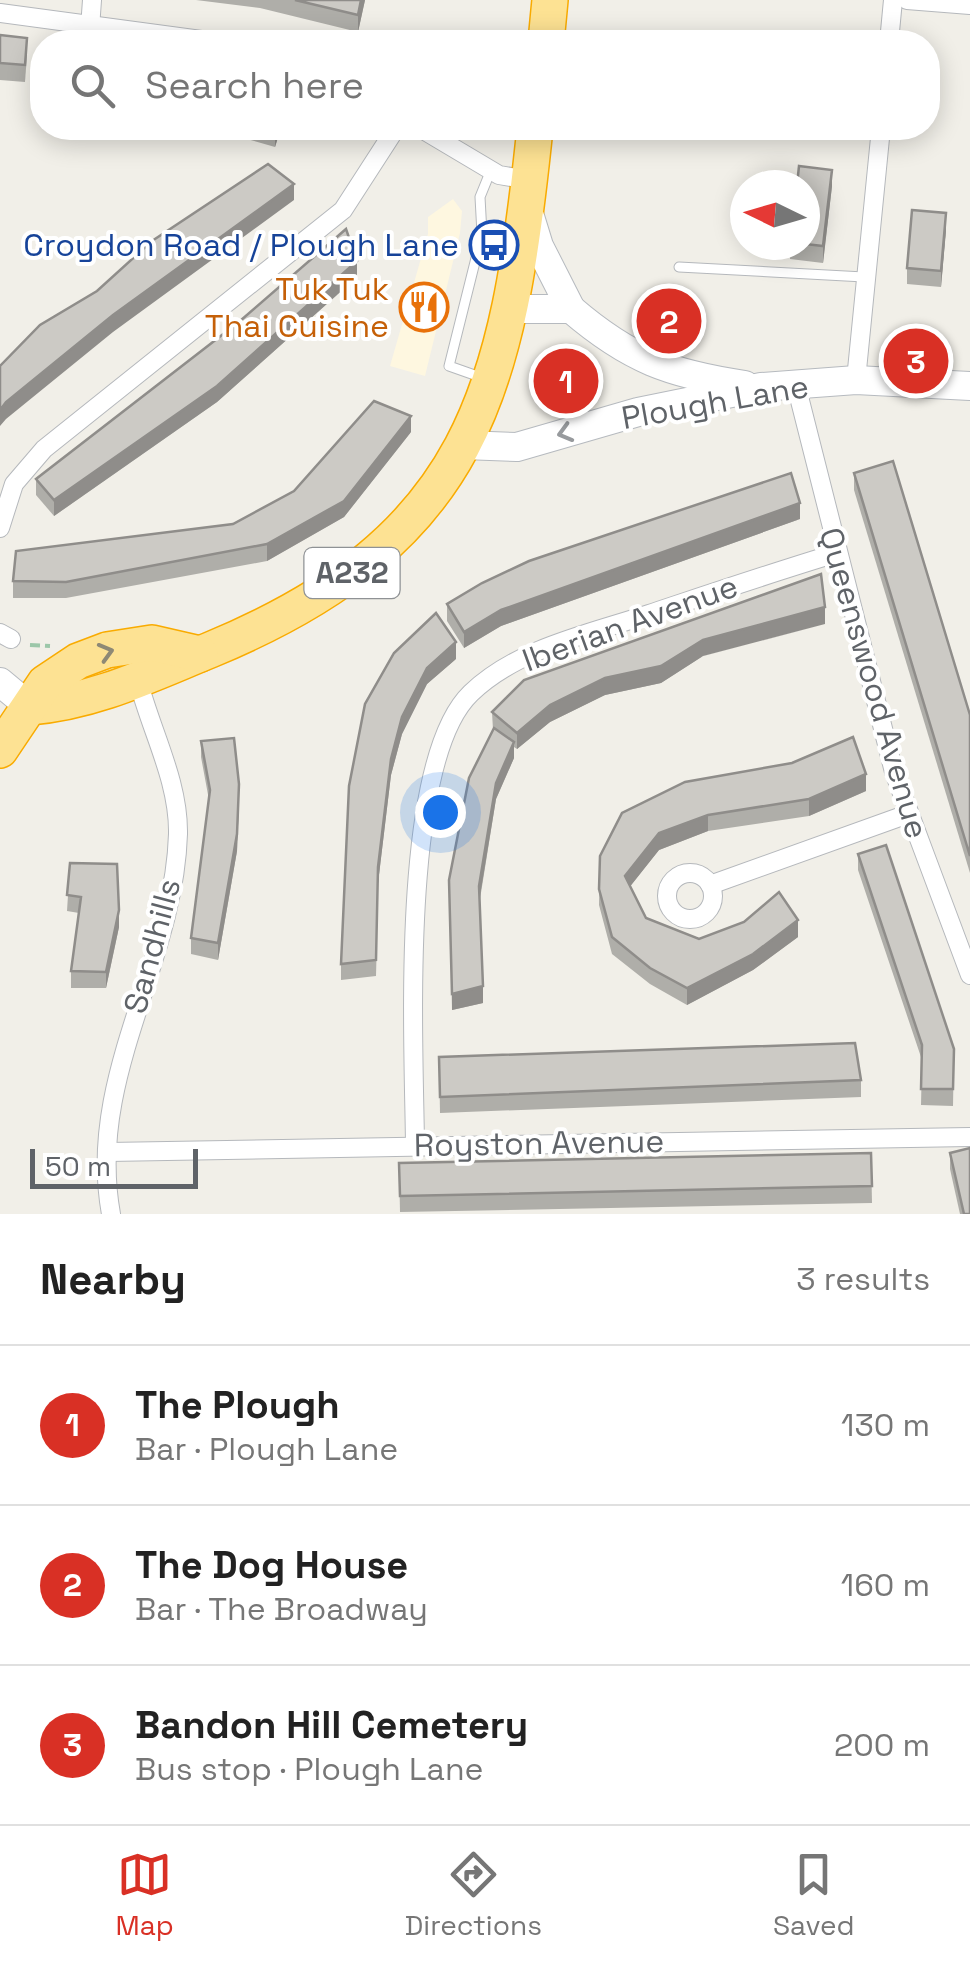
<!DOCTYPE html>
<html lang="en">
<head>
<meta charset="utf-8">
<style>
	:root { --surface:#fff; --page:#f2f2f2; --text:#222; --muted:#767676; --line:#e0e0e0; --accent:#d93025 }
	body { margin:0; font-family:"Space Grotesk",sans-serif; background:var(--page); color:var(--text) }
	.compass { position:absolute; left:730px; top:170px; width:90px; height:90px; border-radius:50%; background:var(--surface); box-shadow:0 5px 25px #0003; rotate:275deg }
	.scale { position:absolute; left:30px; bottom:25px; width:168px; box-sizing:border-box; padding-left:10px; border:5px solid #5f6368; border-top:0; font-size:28px; line-height:35px; white-space:nowrap; color:#5f6368; -webkit-text-stroke:8px #fff; paint-order:stroke }
	.you { position:absolute; left:440px; top:812px; width:35px; height:35px; margin:-25px; border:8px solid #fff; border-radius:50%; background:#1a73e8; box-shadow:0 0 0 15px #1a73e833 }
	.badge { display:grid; place-items:center; width:65px; height:65px; border-radius:50%; background:var(--accent); color:#fff; font-size:32px; font-weight:700 }
	.pin { position:absolute; translate:-50% -50%; border:5px solid #fff; box-shadow:0 2px 10px #0006 }
	.list { margin:0; padding:0; list-style:none }
	h2 { display:flex; justify-content:space-between; align-items:center; height:130px; margin:0; padding:0 40px; font-size:42px }
	h2 small { font-size:32px; font-weight:400; color:var(--muted) }
	.list li { display:grid; grid-template-columns:65px 1fr auto; gap:30px; align-items:center; box-sizing:border-box; height:160px; padding:0 40px; border-top:2px solid var(--line) }
	.list b { display:block; font-size:38px; white-space:nowrap }
	.list p { margin:0; font-size:32px; white-space:nowrap; color:var(--muted) }
	.list em { font-size:32px; font-style:normal; color:var(--muted) }
	.icon { flex:none; width:55px; height:55px; fill:none; stroke:currentColor; stroke-width:2; stroke-linecap:round; stroke-linejoin:round }
	.map { position:relative; flex:none; width:970px; height:1214px; overflow:hidden }
	.search { position:absolute; background:var(--surface); box-shadow:0 5px 25px #0003; left:30px; right:30px; top:30px; height:110px; display:flex; align-items:center; gap:25px; box-sizing:border-box; padding:0 35px; border-radius:40px; color:var(--muted); font-size:38px }
	.sheet { height:610px; background:var(--surface) }
	nav { display:flex; justify-content:space-around; align-items:center; box-sizing:border-box; height:140px; border-top:2px solid var(--line); background:var(--surface); font-size:28px; color:var(--muted) }
	nav a { display:grid; justify-items:center; gap:5px }
	nav .on { color:var(--accent) }
	.map>svg:first-child { display:block }
</style>
</head>
<body>
<div class="map">
<svg width="970" height="1214" viewBox="0 0 970 1214">
	<rect width="100%" height="100%" fill="#f1efe8"/>
	<!-- commercial -->
	<path fill="#fef7e0" d="M453 199 462 211 460 233 425 376 390 366 428 234V217Z"/>
	<g fill="none" stroke-linecap="round" stroke-linejoin="round">
		<!-- lane casing -->
		<g stroke="#b5b8bc" stroke-width="11">
			<g id="lane">
				<path d="M679 267 864 277"/>
				<path d="M483 378 449 366 482 234 480 197 491 170"/>
			</g>
		</g>
		<!-- street casing -->
		<g stroke="#b5b8bc" stroke-width="20">
			<g id="street">
				<path d="M907 0 970 5"/>
				<path d="M0 13 216 42"/>
				<path d="M90 28 92 0"/>
				<path d="M889 42 893 0"/>
				<path d="M420 128 499 175 529 180"/>
				<path d="M856 380 881 128"/>
				<path d="M796 385 894 772 970 975"/>
				<path d="M0 528 14 484 44 449 343 210 396 128"/>
				<path d="M0 633 11 639"/>
				<circle cx="690" cy="896" r="23"/>
				<path d="M710 885 908 814"/>
				<path d="M415 1145C414 1044 399 762 471 693 518 648 589 634 649 614 712 593 774 572 837 553"/>
				<path d="M108 1152 970 1137"/>
				<path d="M111 1214C86 1077 174 966 178 834 179 781 151 731 138 680"/>
			</g>
		</g>
		<!-- secondary casing -->
		<g stroke="#b6babf" stroke-width="30">
			<g id="secondary">
				<path d="M527 207 539 246 571 309"/>
				<path d="M511 309H571C629 359 670 374 745 385"/>
				<path d="M463 445 517 447 638 412 761 387 856 380 970 386"/>
				<path d="M0 682 30 707"/>
			</g>
		</g>
		<!-- highway casing -->
		<g stroke="#f9ab00" stroke-width="38">
			<g id="highway">
				<path d="M546 42 550 0"/>
				<path d="M30 707C94 702 151 674 210 650 475 540 508 392 535 128"/>
				<path d="M0 750 45 683 78 661 107 650 152 643 200 654"/>
			</g>
		</g>
		<!-- path -->
		<path stroke="#9cc7a9" stroke-width="4" stroke-dasharray="10 5" stroke-linecap="butt" d="M30 645 50 646"/>
		<!-- lane -->
		<use href="#lane" stroke="#fff" stroke-width="9"/>
		<!-- street -->
		<use href="#street" stroke="#fff" stroke-width="18"/>
		<!-- secondary -->
		<use href="#secondary" stroke="#fff" stroke-width="28"/>
		<!-- highway -->
		<use href="#highway" stroke="#fde293" stroke-width="35"/>
	</g>
	<!-- wall -->
	<g fill="#afaea9">
		<path d="M196 0H365L358 32 260 8Z"/>
		<path d="M0 35 27 55 25 82 0 80Z"/>
		<path d="M247 128H281L275 147 247 139Z"/>
		<path d="M805 185 832 186 823 263 790 259V245H805Z"/>
		<path d="M946 230 941 287 907 284V268Z"/>
		<path d="M357 277 217 402 54 516 36 495V479Z"/>
		<path d="M411 432 344 517 267 561 66 598H13V581L233 524Z"/>
		<path d="M854 473 970 715V873L854 490Z"/>
		<path d="M800 519 501 626 464 648 447 621V604Z"/>
		<path d="M825 624 703 656 661 683 605 695 550 722 517 749 514 747V758L496 799 480 899 483 1003 452 1010 449 880 493 730 492 712Z"/>
		<path d="M456 659 427 684 402 734 391 775 378 883 376 976 341 980V964L365 704Z"/>
		<path d="M201 741 239 800 237 851 218 960 191 954V938L209 800 201 757Z"/>
		<path d="M866 791 809 816 708 831 659 850 630 886 646 918 699 939 798 937 753 970 687 1005 650 984 612 954 599 905 600 856 622 813Z"/>
		<path d="M858 854 954 1049 953 1106 921 1105 922 1060 858 870Z"/>
		<path d="M70 863 119 927 106 988H71V971L79 913 67 911Z"/>
		<path d="M439 1057 861 1080V1097L440 1113Z"/>
		<path d="M871 1153 872 1203 400 1212 399 1163Z"/>
		<path d="M950 1153 970 1214H960L950 1169Z"/>
	</g>
	<!-- shaded-wall -->
	<g fill="#8f8d8a">
		<path d="M361 0H365L358 32V15Z"/>
		<path d="M275 128H281L275 147Z"/>
		<path d="M832 170V186L823 263V246Z"/>
		<path d="M294 184V200L113 332 6 419 0 426V410L6 402 113 315Z"/>
		<path d="M946 213V230L941 287V271Z"/>
		<path d="M357 261V277L217 402 54 516V500Z"/>
		<path d="M411 416V432L344 517 267 561V544Z"/>
		<path d="M800 503V519L501 626 464 648V632L501 610Z"/>
		<path d="M825 607V624L703 656 661 683 605 695 550 722 517 749V733L550 705 605 678 703 640Z"/>
		<path d="M456 642V659L427 684 402 734 391 775 378 883 376 976 378 867 391 759 402 717 427 668Z"/>
		<path d="M514 742V758L496 799 479 902V886L496 783Z"/>
		<path d="M866 774V791L809 816V799Z"/>
		<path d="M239 800 237 851 218 960V943Z"/>
		<path d="M708 815V831L659 850 625 893V876L659 833Z"/>
		<path d="M119 910V927L106 988V972Z"/>
		<path d="M798 920V937L753 970 687 1005V988Z"/>
		<path d="M483 986V1003L452 1010V994Z"/>
	</g>
	<!-- building -->
	<g fill="#cccac5" stroke="#8f8d8a" stroke-width="2.5">
		<path d="M295 0H361L358 15Z"/>
		<path d="M0 35 27 38 25 65 0 63Z"/>
		<path d="M268 164 294 184 113 315 6 402 0 410V366L40 325 97 291 152 241Z"/>
		<path d="M799 166 832 170 823 246 805 244V185H797Z"/>
		<path d="M912 210 946 213 941 271 907 268Z"/>
		<path d="M346 229 357 261 217 386 54 500 36 479 240 321Z"/>
		<path d="M374 401 411 416 344 501 267 544 66 582 13 581 16 551 233 524 294 491Z"/>
		<path d="M893 461 970 715V856L854 473Z"/>
		<path d="M791 473 800 503 501 610 464 632 447 604 482 583 529 561Z"/>
		<path d="M821 574 825 607 703 640 661 666 605 678 550 705 517 733 492 712 524 680Z"/>
		<path d="M436 613 456 642 427 668 402 717 391 759 378 867 376 960 341 964 349 786 365 704 394 653Z"/>
		<path d="M494 728 514 742 496 783 479 886 483 986 452 994 449 880 469 778Z"/>
		<path d="M853 737 866 774 809 799 708 815 659 833 625 876 646 918 699 939 744 922 779 892 798 920 753 954 687 988 650 968 612 937 599 889 600 856 622 813 685 782 792 763Z"/>
		<path d="M234 738 239 784 237 834 218 943 191 938 210 790 201 741Z"/>
		<path d="M886 845 954 1049 953 1089H921L922 1045 858 854Z"/>
		<path d="M70 863 117 864 119 910 106 972 71 971 81 897 67 895Z"/>
		<path d="M855 1043 861 1080 440 1097 439 1057Z"/>
		<path d="M970 1148V1214H964L950 1153Z"/>
		<path d="M871 1153 872 1186 400 1196 399 1163Z"/>
	</g>
	<!-- one-way arrows -->
	<defs><path id="oneway-chevron" d="M-2-3.5L2.5 0L-2 3.5" fill="none" stroke-width="1.6" stroke-linecap="round" stroke-linejoin="round" transform="scale(2.5)"/></defs>
	<use stroke="#979a9d" href="#oneway-chevron" transform="translate(565 433) rotate(164)"/>
	<use stroke="#8e8975" href="#oneway-chevron" transform="translate(106 652) rotate(-16)"/>
	<!-- icons -->
	<defs>
		<g id="bus-ring" transform="scale(2.5)"><circle r="9.5" fill="#fff" stroke="#1a4fb4" stroke-width="1.5"/><path d="M-5-6H5V4H4V6H2V4H-2V6H-4V4H-5ZM-3.5-4V0h7V-4ZM-3.5 1.2v1.5H-2V1.2ZM2 1.2v1.5H3.5V1.2Z" fill="#1a4fb4"/></g>
		<g id="restaurant-ring" transform="scale(2.5)"><circle r="9.5" fill="#fff" stroke="#e8710a" stroke-width="1.5"/><path d="M-5-6h1v4h1v-4h1v4h1v-4h1v5L-1.5 .5V6h-2V.5L-5-1ZM5-6V6H3V1.5H1.5Q1.5-4 5-6Z" fill="#e8710a"/></g>
	</defs>
	<g fill-rule="evenodd">
		<use href="#bus-ring" x="494" y="245"/>
		<use href="#restaurant-ring" x="424" y="307"/>
	</g>
	<g text-anchor="middle" stroke-width="8" stroke-linejoin="round" paint-order="stroke">
		<!-- shield labels -->
		<rect fill="#fff" stroke="#8f9295" stroke-width="2.5" x="304.5" y="548" width="95" height="50" rx="8"/>
		<g font-size="30" font-weight="bold" fill="#5f6368">
			<text x="352" y="583">A232</text>
		</g>
		<!-- transit labels -->
		<g font-size="32" fill="#164399" stroke="#fff" text-anchor="end">
			<text x="459" y="256">Croydon Road / Plough Lane</text>
		</g>
		<!-- food labels -->
		<g font-size="32" fill="#c56008" stroke="#fff" text-anchor="end">
			<text x="389" y="300">Tuk Tuk<tspan x="389" dy="37">Thai Cuisine</tspan></text>
		</g>
		<!-- street labels -->
		<g font-size="32" fill="#5f6368" stroke="#fff">
			<text transform="translate(715 402) rotate(-10)" y="11">Plough Lane</text>
			<text transform="translate(630 623) rotate(-20)" y="11">Iberian Avenue</text>
			<text transform="translate(874 683) rotate(74)" y="11">Queenswood Avenue</text>
			<text transform="translate(152 946) rotate(-75)" y="11">Sandhills</text>
			<text transform="translate(539 1143) rotate(-1)" y="11">Royston Avenue</text>
		</g>
	</g>
</svg>
<svg class="compass" viewBox="-18 -18 36 36"><path d="M0-13l5 13h-10z" fill="#e53935"/><path d="M0 13l5-13h-10z" fill="#767676"/></svg>
<div class="scale">50 m</div>
<div class="you"></div>
<div class="pin badge" style="left:566px;top:381px">1</div>
<div class="pin badge" style="left:669px;top:321px">2</div>
<div class="pin badge" style="left:916px;top:361px">3</div>
<div class="search"><svg class="icon" aria-label="search" viewBox="0 0 24 24"><circle cx="10" cy="10" r="6"/><path d="M15 15l6 6"/></svg>Search here</div>
</div>
<section class="sheet">
<h2>Nearby<small>3 results</small></h2>
<ul class="list">
<li><span class="badge">1</span><div><b>The Plough</b><p>Bar · Plough Lane</p></div><em>130 m</em></li>
<li><span class="badge">2</span><div><b>The Dog House</b><p>Bar · The Broadway</p></div><em>160 m</em></li>
<li><span class="badge">3</span><div><b>Bandon Hill Cemetery</b><p>Bus stop · Plough Lane</p></div><em>200 m</em></li>
</ul>
</section>
<nav>
<a class="on"><svg class="icon" aria-label="map" viewBox="0 0 24 24"><path d="M3 6l6-2 6 2 6-2v14l-6 2-6-2-6 2zM9 4v14M15 6v14"/></svg>Map</a>
<a><svg class="icon" aria-label="directions" viewBox="0 0 24 24"><path d="M12 3l9 9-9 9-9-9zM9 14v-3h6M13 9l2 2-2 2"/></svg>Directions</a>
<a><svg class="icon" aria-label="saved" viewBox="0 0 24 24"><path d="M7 4h10v16l-5-4-5 4z"/></svg>Saved</a>
</nav>
</body>
</html>
